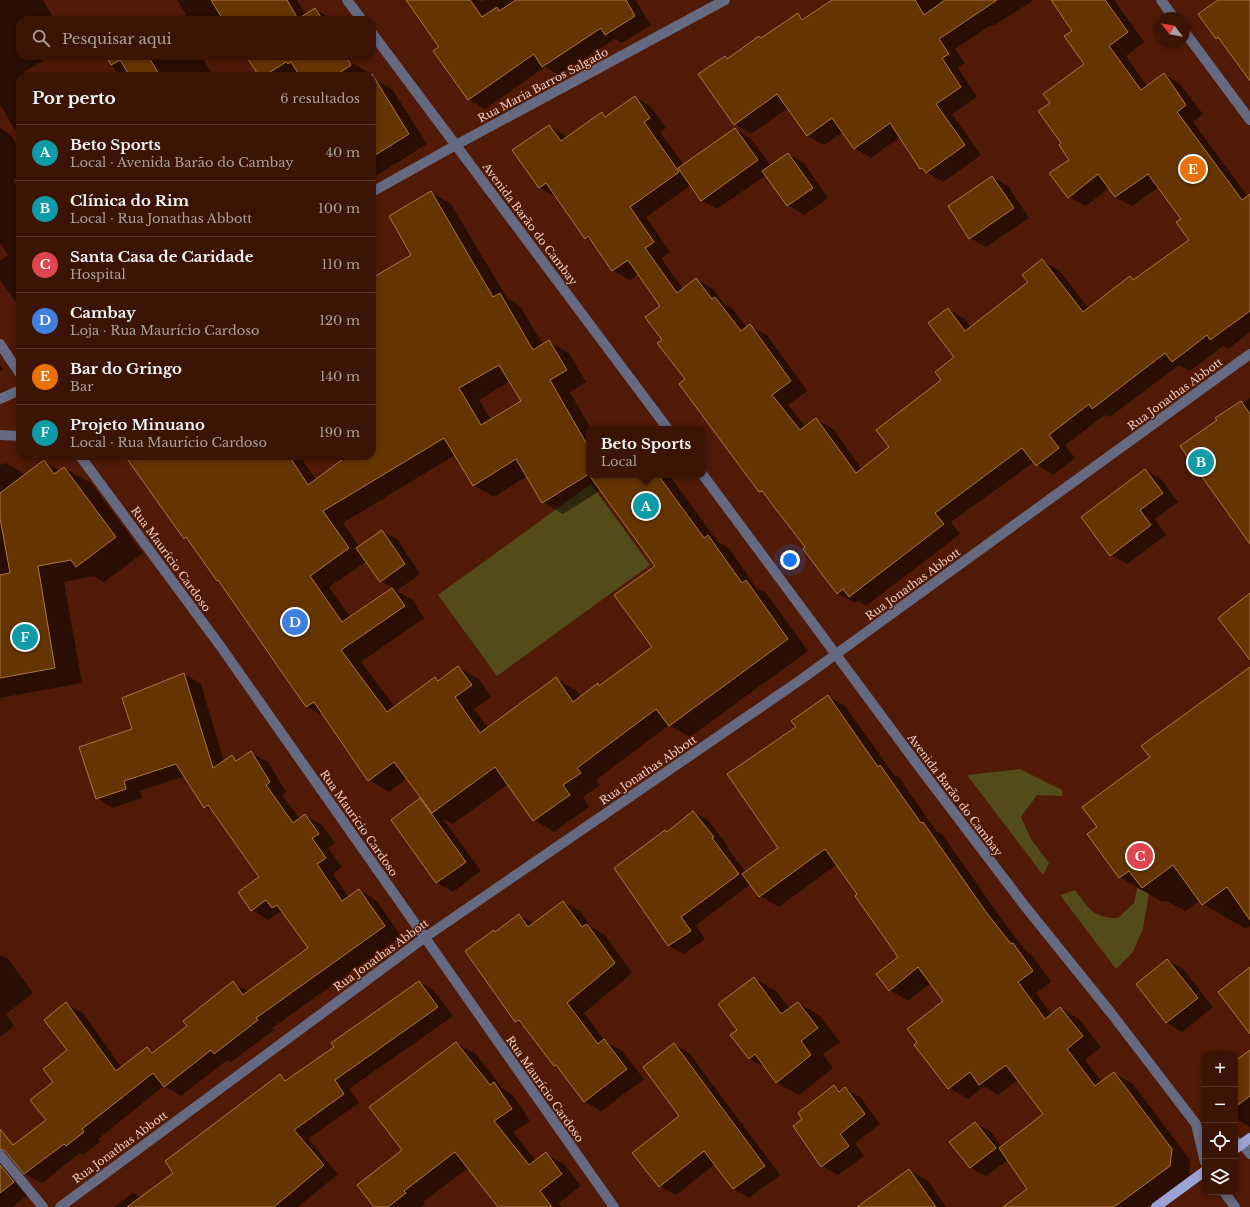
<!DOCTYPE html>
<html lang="pt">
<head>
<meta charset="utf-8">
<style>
	:root { --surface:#3c1405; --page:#472113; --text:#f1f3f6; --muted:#ac9e9a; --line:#553327; --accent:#8bbbb9 }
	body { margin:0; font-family:"Libre Baskerville",serif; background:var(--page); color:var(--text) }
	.controls { position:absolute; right:12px; bottom:12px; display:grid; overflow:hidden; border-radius:8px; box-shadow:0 2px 6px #0003 }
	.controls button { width:36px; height:36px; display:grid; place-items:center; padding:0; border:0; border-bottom:1px solid var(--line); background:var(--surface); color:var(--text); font:20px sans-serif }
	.compass { position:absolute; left:1154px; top:12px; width:36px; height:36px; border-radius:50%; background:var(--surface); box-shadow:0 2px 6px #0003; rotate:301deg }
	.you { position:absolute; left:790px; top:560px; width:14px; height:14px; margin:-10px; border:3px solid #fff; border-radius:50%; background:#1a73e8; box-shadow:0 0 0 6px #1a73e833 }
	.badge { display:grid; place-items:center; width:26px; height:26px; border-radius:50%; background:var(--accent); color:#fff; font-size:13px; font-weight:700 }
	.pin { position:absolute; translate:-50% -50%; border:2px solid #fff; box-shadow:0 1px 4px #0006 }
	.popup { position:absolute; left:586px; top:426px; width:120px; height:52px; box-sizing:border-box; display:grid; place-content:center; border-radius:8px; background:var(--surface); filter:drop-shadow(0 1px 3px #0005); font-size:13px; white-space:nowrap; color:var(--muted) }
	.popup b { font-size:15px; color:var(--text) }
	.popup::after { content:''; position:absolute; left:50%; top:100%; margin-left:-8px; border:8px solid transparent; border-top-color:var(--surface) }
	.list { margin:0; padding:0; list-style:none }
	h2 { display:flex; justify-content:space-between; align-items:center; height:52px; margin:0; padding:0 16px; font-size:17px }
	h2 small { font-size:13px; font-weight:400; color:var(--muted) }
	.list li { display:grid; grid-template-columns:26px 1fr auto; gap:12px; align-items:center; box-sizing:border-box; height:56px; padding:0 16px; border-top:1px solid var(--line) }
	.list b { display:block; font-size:15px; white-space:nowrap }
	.list p { margin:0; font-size:13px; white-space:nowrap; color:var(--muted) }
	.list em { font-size:13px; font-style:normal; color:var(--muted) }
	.icon { flex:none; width:22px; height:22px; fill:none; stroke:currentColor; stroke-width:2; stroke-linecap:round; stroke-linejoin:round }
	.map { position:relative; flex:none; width:1250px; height:1207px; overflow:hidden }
	.search { position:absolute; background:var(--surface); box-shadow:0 2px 6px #0003; left:16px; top:16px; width:360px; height:44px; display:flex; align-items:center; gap:10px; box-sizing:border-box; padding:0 14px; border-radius:12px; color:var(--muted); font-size:15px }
	.panel { position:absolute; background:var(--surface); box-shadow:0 2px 6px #0003; left:16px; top:72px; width:360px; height:388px; border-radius:12px }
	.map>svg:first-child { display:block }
</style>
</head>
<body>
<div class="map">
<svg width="1250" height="1207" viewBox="0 0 1250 1207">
	<rect width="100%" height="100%" fill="#501a07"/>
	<!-- green -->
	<g fill="#544b1a">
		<path d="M591 484 650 565 497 676 438 595Z"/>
		<path d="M1020 769 1062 790V796L1037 795 1021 817 1031 839 1049 863 1043 875 967 775Z"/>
		<path d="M1137 888 1149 893 1143 929 1133 952 1116 969 1060 895 1075 890C1088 908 1093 918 1118 918L1134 903Z"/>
	</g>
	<!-- shadow -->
	<g fill="#0007" fill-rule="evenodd">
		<path d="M0 0H43L55 20H20V56H51L24 72 26 76H20V135L16 132 0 104Z"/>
		<path d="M177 0H297L306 15 315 9 332 20H177L186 14Z"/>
		<path d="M407 0H479L481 2 484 0H638L636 1 651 25 622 43 615 39 559 75 545 67 485 109 468 99 440 47Z"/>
		<path d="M834 0H1034L993 26 991 25 955 49 965 63 958 68 977 97 952 114 981 155 943 182 921 169 900 137 871 158 854 148 843 132 824 145 807 136 788 108 751 134 735 124 725 57 728 59 798 14 806 19Z"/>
		<path d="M1052 0H1114L1144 42 1126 56 1147 86 1164 74 1180 84 1203 114 1193 122 1248 197 1250 195V332L1228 349 1223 346 1190 371 1179 365 1110 417 1105 415 1065 445 1075 458 1053 475 1034 462 951 522 960 534 866 606 858 601 855 603 838 593 807 547 767 495 760 492 686 379 663 340 661 306 638 274 630 280 613 271 593 242 586 238 556 197 539 187 549 126 567 137 602 113 608 116 635 97 651 107 666 128 660 132 684 165 735 129 751 139 771 166 788 154 804 163 828 198 804 215 788 205 766 175 717 209 701 200 691 185 646 217 670 252 661 258 683 289 696 279 713 289 724 304 732 308 747 328 750 326 767 335 807 391 788 405 806 427 816 419 833 429 862 469 890 447 943 380 955 358 948 309 965 319 971 328 1029 282 1042 261 1059 270 1089 309 1130 278 1135 280 1190 240 1182 219 1159 187 1132 206 1115 197 1109 188 1086 206 1069 197 1070 160 1063 144 1051 103 1085 65 1073 31Z"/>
		<path d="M108 18 112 20H104Z"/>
		<path d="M125 18 129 20H121Z"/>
		<path d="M99 56H201L212 74 209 76H119L111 63Z"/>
		<path d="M247 56H326L295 76H260Z"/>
		<path d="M352 63 370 73 374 79 392 89 427 144 374 177 372 176V76H335Z"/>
		<path d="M0 128 11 135 20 151V176L13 180 20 190V308L0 280V261L8 255 0 243Z"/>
		<path d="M992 177 1008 186 1029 218 986 247 970 238Z"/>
		<path d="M431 192 451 204 507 298 520 306 543 345 549 342 569 353 586 382 570 392 591 429H589V475H669L718 542 729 548 757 589 766 593 808 651 690 737 669 725 596 780 600 785 583 797 589 807 554 832 534 820 508 784 453 824 443 819 481 871 453 892 437 883 392 820 420 800 425 803 408 778 389 792 369 780 326 717 307 707 221 583 218 581 191 542 184 538 126 456H300L316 480 343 460 340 456H372V279L412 255ZM510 381 522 402 491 420 479 400ZM455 455 473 485 494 497 527 476 543 502 563 514 601 490 656 566 654 647 600 686 598 685 581 697 576 690 556 679 488 728 474 709 491 697 479 679 458 667 440 681 435 678 395 707 361 662 424 618 413 600 396 591 420 574 398 540 382 531 359 546 343 523ZM367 561 381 581 393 588 351 618 329 587Z"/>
		<path d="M0 365 4 370 0 371Z"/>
		<path d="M1250 398V536L1218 421 1241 402 1243 403Z"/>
		<path d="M44 461 60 471 64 468 91 483 143 553 104 582 94 576 64 582 82 683 0 698V465L6 463 26 475Z"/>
		<path d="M1146 470 1161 479 1178 502 1155 519 1166 535 1127 564 1111 555Z"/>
		<path d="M1250 668V926L1246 929 1203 904 1200 900 1185 911 1165 900 1162 902 1120 877 1088 834 1098 827 1151 758Z"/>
		<path d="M184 674 201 684 224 762 232 757 238 760 251 752 268 762 286 792 282 795 300 819 305 815 322 825 335 843 328 848 342 867 333 874 349 898 359 890 376 900 401 936 272 1028 274 1030 231 1062 227 1060 181 1096 164 1086 98 1139 100 1142 83 1155 80 1153 42 1183 25 1174 6 1151 47 1120 54 1083 69 1050 66 1004 83 1013 122 1068 147 1048 154 1052 188 1026 233 983 249 992 309 949 286 915 280 912 268 920 252 910 261 878 215 813 205 807 185 776 140 791 142 798 113 808 97 798 133 729Z"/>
		<path d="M828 696 846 707 894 775 899 777 936 831 942 834 1005 924 1027 952 1032 955 1051 982 1036 993 1052 1015 1060 1008 1079 1019 1101 1047 1085 1060 1102 1082 1114 1073 1133 1084 1190 1160 1189 1176 1148 1207H1025L1028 1190 1008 1160 986 1176 970 1167 975 1123 991 1132 1002 1147 1044 1115 1018 1080 998 1095 984 1086 968 1099 949 1088 915 1045 945 1002 931 983 908 1001 890 990 899 957 837 864 779 907 760 896 751 884 696 925 705 939 684 954 669 946 615 868 666 831 668 832 693 812 708 820 728 846 727 847 746 873 779 848 797 727Z"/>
		<path d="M563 902 581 912 591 927 605 935 632 973 584 1013 605 1041 622 1051 644 1079 601 1111 584 1101 561 1069 555 1066 525 1027 516 1022 466 951 494 931 496 932 519 915 534 924Z"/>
		<path d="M0 955 8 959 33 993 6 1014 14 1026 0 1037Z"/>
		<path d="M1167 960 1183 969 1213 1007 1182 1032 1166 1022Z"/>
		<path d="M754 978 776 991 790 1009 798 1003 820 1016 840 1042 823 1054 833 1068 799 1095 777 1083 767 1069 749 1059 739 1030Z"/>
		<path d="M420 982 434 991 453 1016 349 1089 359 1103 308 1139 338 1174 298 1207H114L133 1193 141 1198 174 1173 280 1076 288 1080 336 1047Z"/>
		<path d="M456 1043 476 1054 502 1088 513 1095 530 1121 513 1132 536 1161 546 1154 565 1165 581 1186 559 1203 562 1207H497L468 1168 423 1202 425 1204 421 1207H376Z"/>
		<path d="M674 1044 690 1054 780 1175 749 1198 734 1189 715 1164 676 1195 660 1186 680 1117Z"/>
		<path d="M1250 1051V1127L1235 1118V1063Z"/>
		<path d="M834 1086 842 1091 845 1088 861 1098 880 1124 855 1143 864 1156 838 1175 822 1166 804 1119Z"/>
		<path d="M0 1164 13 1171 31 1193 12 1207H0Z"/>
		<path d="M909 1170 928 1181 946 1207H867Z"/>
	</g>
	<!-- building -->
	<g fill="#653501" stroke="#aa764d" fill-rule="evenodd">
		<path d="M211 0H287L298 19 315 8 323 20H223Z"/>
		<path d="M406 0H470L482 17 497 7 499 11 516 0H626L635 16 605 35 601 28 542 67 534 54 468 100 433 51 439 47Z"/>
		<path d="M832 0H915L924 15 945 0H997L939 39 949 54 942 58 961 87 936 104 965 145 926 173 922 168 920 169 890 123 854 149 832 118 807 136 777 94 734 125 698 74 725 56 727 59 759 36 761 38 798 13 802 20Z"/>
		<path d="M1051 0H1105L1128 32 1109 46 1141 90 1164 73 1186 105 1177 112 1242 200 1250 194V311L1210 340 1207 335 1172 362 1165 353 1092 409 1089 404 1049 435 1059 448 1036 466 1022 448 935 513 944 524 849 597 843 589 837 594 803 549 805 547 762 491 759 492 679 384 685 379 657 343 662 340 645 317 660 306 628 260 612 271 588 236 585 239 546 183 539 188 512 150 549 125 561 141 602 112 605 117 635 96 650 118 644 122 679 172 630 207 654 242 645 248 677 293 696 278 712 299 715 297 741 331 750 324 791 381 772 395 800 430 816 418 856 473 889 447 876 430 941 380 935 372 954 357 928 323 948 308 965 331 1028 282 1022 275 1042 259 1083 312 1130 276 1133 280 1189 240 1176 222 1181 219 1148 174 1115 197 1098 174 1068 198 1049 173 1069 160 1059 145 1061 143 1038 111 1050 103 1043 94 1084 64 1064 36 1072 31Z"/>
		<path d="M1218 0H1250V81L1218 37 1216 39 1198 14Z"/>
		<path d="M106 56H148L160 76H130L120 60 111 65Z"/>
		<path d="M246 56H346L351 65 335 76H300L291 62 288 64 286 62 264 76H259Z"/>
		<path d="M372 74 409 134 372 157Z"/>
		<path d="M735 128 758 160 701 201 678 168Z"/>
		<path d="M788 153 813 188 787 206 762 171Z"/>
		<path d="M992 176 1014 208 969 239 948 206Z"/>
		<path d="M431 191 493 297 500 293 533 350 549 340 567 370 550 380 589 448V474L542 503 516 459 473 486 444 438 323 511 349 548 310 576 342 622 392 588 405 606 341 650 387 712 435 677 438 681 458 666 472 685 455 697 480 733 556 677 573 702 598 683 599 686 652 647 614 595 655 566 589 475H658L704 538 708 535 742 583 746 580 788 639 669 726 656 709 577 768 581 773 563 785 570 795 533 821 495 767 432 813 394 762 368 781 314 702 306 707 218 580 217 581 186 537 184 539 125 456H289L308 485 347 456H372V278L411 255 389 216ZM499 365 521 401 481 425 459 388Z"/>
		<path d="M1241 401 1250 414V544L1180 446 1217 420 1215 418Z"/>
		<path d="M44 460 54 474 64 467 116 537 76 567 71 560 38 566 55 668 0 678V575L10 573 0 518V493Z"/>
		<path d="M1145 469 1163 493 1140 510 1151 525 1110 556 1081 517Z"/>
		<path d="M382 530 405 564 380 582 356 548Z"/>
		<path d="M1250 593V660L1218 618Z"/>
		<path d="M1250 667V920L1227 887 1202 905 1173 865 1142 888 1129 871 1119 878 1087 834 1097 827 1082 807 1150 757 1141 746Z"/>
		<path d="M184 673 213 768 232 755 236 761 251 751 270 782 266 785 293 823 305 814 319 834 312 838 326 858 317 864 342 901 359 889 385 926 256 1018 258 1020 214 1054 211 1050 164 1087 153 1073 82 1129 84 1132 66 1146 64 1144 24 1174 5 1151 0 1149V1129L13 1145 46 1120 30 1100 53 1082 43 1069 67 1050 44 1020 66 1002 116 1071 147 1047 152 1053 187 1026 183 1021 233 981 243 995 308 948 277 905 272 908 266 900 251 911 238 892 259 877 208 805 204 808 176 764 124 781 126 789 96 799 79 747 132 729 122 698Z"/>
		<path d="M828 695 878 767 880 765 921 823 923 822 986 912 1011 944 1013 943 1033 971 1018 982 1045 1019 1060 1007 1083 1036 1067 1049 1095 1086 1114 1072 1172 1149 1170 1166 1114 1207H1003L1027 1189 999 1148 1043 1114 1006 1065 979 1085 970 1072 948 1089 914 1045 917 1042 907 1029 943 1001 918 967 889 991 876 974 898 957 855 896 857 894 825 849 759 897 742 874 778 848 727 774 796 727 791 721Z"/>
		<path d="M420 798 466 862 436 883 391 820Z"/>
		<path d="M693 811 714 837 712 838 739 874 681 917 691 931 668 946 614 868 665 830 667 832Z"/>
		<path d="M563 901 582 927 587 924 615 963 567 1003 598 1044 604 1039 627 1069 584 1102 556 1065 554 1066 519 1020 515 1022 465 951 494 930 495 932 519 914 528 927Z"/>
		<path d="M1167 959 1198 998 1166 1023 1136 984Z"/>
		<path d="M1250 967V1034L1218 992Z"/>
		<path d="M754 977 781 1014 798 1002 818 1028 801 1041 811 1055 776 1083 755 1054 749 1059 730 1035 737 1030 718 1004Z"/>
		<path d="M419 981 438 1007 335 1080 344 1094 294 1130 324 1165 274 1207H127L173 1173 165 1161 280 1074 285 1081 334 1047 331 1043Z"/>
		<path d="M456 1042 490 1085 494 1082 512 1109 494 1121 529 1165 546 1152 562 1174 540 1191 552 1207H498L455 1152 404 1191 406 1193 388 1207H374L357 1185 402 1150 369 1107Z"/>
		<path d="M674 1043 765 1166 733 1189 704 1151 659 1187 632 1153 679 1116 643 1067Z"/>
		<path d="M1250 1050V1096L1235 1107V1061Z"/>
		<path d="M834 1085 839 1092 845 1087 865 1114 840 1134 849 1146 821 1167 793 1126 802 1119 798 1113Z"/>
		<path d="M975 1122 996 1148 970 1168 949 1142Z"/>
		<path d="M0 1165 14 1182 0 1193Z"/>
		<path d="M909 1169 936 1207H857Z"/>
	</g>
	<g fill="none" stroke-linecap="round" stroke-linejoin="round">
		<!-- minor -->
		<g stroke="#656982" stroke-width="10">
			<path d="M347 0 362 20"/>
			<path d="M1161 0 1174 18"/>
			<path d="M1184 31 1250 120"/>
			<path d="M372 33 668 429"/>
			<path d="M372 192 456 145 725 0"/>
			<path d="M0 344 20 374"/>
			<path d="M0 399 20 390"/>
			<path d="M0 435 20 436"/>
			<path d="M80 456 221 647 614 1207"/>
			<path d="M703 475 920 768 1024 905 1111 1013 1196 1124 1205 1162"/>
			<path d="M1235 1141 1242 1144 1250 1154"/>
			<path d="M0 1155 43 1207"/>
			<path d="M1224 1192 1235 1207"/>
			<path d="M60 1207 424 938 799 681 1250 354"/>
		</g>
		<!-- major -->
		<g stroke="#9ca3d7" stroke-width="10">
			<path d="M1235 1149 1250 1138"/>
			<path d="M1156 1207 1205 1171"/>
		</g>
	</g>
	<g text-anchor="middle" stroke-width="3" stroke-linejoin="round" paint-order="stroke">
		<!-- street labels -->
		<g font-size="11" fill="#f0ccc1" stroke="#501a07">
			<text transform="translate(543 85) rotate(-28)" y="4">Rua Maria Barros Salgado</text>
			<text transform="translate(530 224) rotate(53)" y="4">Avenida Barão do Cambay</text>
			<text transform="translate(1175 394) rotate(-36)" y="4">Rua Jonathas Abbott</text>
			<text transform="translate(171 559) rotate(54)" y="4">Rua Maurício Cardoso</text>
			<text transform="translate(913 584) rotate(-36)" y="4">Rua Jonathas Abbott</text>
			<text transform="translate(648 770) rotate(-34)" y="4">Rua Jonathas Abbott</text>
			<text transform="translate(955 795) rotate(53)" y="4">Avenida Barão do Cambay</text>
			<text transform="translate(359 823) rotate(55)" y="4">Rua Maurício Cardoso</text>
			<text transform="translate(381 955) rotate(-36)" y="4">Rua Jonathas Abbott</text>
			<text transform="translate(545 1089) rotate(55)" y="4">Rua Maurício Cardoso</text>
			<text transform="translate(120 1147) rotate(-36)" y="4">Rua Jonathas Abbott</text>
		</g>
	</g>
</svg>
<div class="controls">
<button>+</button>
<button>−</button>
<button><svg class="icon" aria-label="locate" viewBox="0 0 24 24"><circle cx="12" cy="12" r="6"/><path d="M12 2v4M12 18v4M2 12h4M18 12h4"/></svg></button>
<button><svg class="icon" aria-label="layers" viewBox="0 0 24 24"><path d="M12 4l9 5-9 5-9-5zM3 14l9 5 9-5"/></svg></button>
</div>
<svg class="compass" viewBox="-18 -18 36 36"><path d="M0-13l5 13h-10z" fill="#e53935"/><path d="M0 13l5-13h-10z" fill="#ac9e9a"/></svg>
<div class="you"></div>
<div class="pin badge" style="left:646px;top:506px;background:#0f9aa8">A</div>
<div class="popup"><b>Beto Sports</b>Local</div>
<div class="pin badge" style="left:1201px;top:462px;background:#0f9aa8">B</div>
<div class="pin badge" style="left:1140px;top:856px;background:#e0444e">C</div>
<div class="pin badge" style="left:295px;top:622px;background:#3f7fe0">D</div>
<div class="pin badge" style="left:1193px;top:169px;background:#e8710a">E</div>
<div class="pin badge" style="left:25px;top:637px;background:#0f9aa8">F</div>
<div class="search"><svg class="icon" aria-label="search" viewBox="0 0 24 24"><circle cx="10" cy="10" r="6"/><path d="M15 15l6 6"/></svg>Pesquisar aqui</div>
<section class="panel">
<h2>Por perto<small>6 resultados</small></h2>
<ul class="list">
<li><span class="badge" style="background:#0f9aa8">A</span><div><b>Beto Sports</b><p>Local · Avenida Barão do Cambay</p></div><em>40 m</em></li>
<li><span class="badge" style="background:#0f9aa8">B</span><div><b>Clínica do Rim</b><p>Local · Rua Jonathas Abbott</p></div><em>100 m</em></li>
<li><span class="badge" style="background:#e0444e">C</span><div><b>Santa Casa de Caridade</b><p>Hospital</p></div><em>110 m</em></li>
<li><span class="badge" style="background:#3f7fe0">D</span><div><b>Cambay</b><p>Loja · Rua Maurício Cardoso</p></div><em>120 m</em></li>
<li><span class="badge" style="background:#e8710a">E</span><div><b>Bar do Gringo</b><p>Bar</p></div><em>140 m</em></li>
<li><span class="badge" style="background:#0f9aa8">F</span><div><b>Projeto Minuano</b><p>Local · Rua Maurício Cardoso</p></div><em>190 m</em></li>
</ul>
</section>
</div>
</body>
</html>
